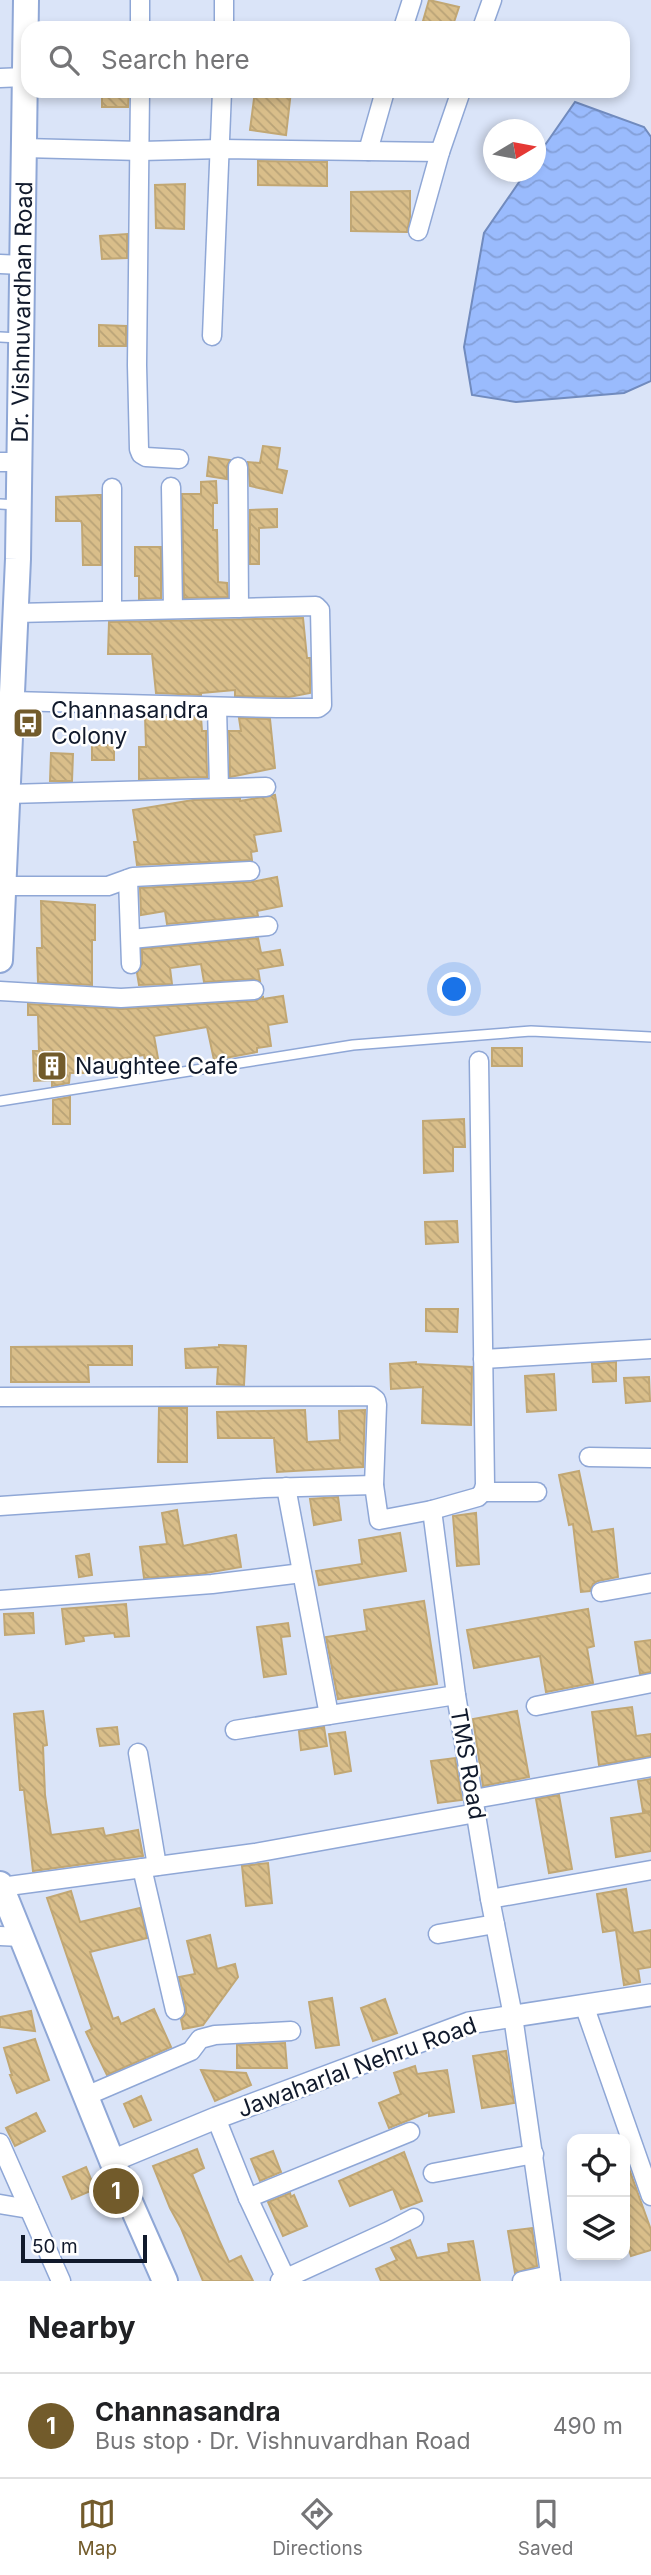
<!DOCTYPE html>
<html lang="en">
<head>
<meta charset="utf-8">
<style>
	:root { --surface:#fff; --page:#f2f2f2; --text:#202124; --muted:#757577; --line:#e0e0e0; --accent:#725b2b }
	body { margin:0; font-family:Inter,sans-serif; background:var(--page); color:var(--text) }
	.controls { position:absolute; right:21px; bottom:21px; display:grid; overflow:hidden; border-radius:14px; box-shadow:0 4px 10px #0003 }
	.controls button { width:63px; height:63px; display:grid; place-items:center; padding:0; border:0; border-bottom:2px solid var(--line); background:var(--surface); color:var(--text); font:35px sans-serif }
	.compass { position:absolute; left:483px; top:119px; width:63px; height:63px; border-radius:50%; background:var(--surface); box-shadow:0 4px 10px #0003; rotate:80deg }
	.scale { position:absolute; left:21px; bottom:18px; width:126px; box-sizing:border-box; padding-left:7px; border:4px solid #111a2c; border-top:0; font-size:19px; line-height:24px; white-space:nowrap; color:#111a2c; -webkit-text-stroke:5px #fff; paint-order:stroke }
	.you { position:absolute; left:455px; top:990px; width:24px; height:24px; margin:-18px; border:5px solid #fff; border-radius:50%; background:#1a73e8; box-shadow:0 0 0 10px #1a73e833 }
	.badge { display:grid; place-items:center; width:46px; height:46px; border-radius:50%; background:var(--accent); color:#fff; font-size:23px; font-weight:700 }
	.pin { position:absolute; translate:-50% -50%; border:4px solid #fff; box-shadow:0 2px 7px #0006 }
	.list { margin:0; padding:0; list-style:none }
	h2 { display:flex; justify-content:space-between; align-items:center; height:91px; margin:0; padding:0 28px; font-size:30px }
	h2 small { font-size:23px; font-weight:400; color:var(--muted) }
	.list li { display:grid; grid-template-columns:46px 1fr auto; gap:21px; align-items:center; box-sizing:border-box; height:105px; padding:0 28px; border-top:2px solid var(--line) }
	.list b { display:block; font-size:26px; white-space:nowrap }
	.list p { margin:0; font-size:23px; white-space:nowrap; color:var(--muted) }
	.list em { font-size:23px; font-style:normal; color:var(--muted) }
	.icon { flex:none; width:38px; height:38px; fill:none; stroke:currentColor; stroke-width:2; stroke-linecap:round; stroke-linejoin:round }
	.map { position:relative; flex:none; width:651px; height:2281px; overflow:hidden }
	.search { position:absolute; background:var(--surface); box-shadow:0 4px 10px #0003; left:21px; right:21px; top:21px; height:77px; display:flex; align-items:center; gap:18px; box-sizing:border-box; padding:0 24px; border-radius:21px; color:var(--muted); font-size:26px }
	.sheet { height:196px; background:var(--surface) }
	nav { display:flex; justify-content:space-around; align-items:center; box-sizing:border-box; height:98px; border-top:2px solid var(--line); background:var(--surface); font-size:19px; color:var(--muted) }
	nav a { display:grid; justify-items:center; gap:4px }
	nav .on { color:var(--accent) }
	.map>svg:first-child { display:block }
</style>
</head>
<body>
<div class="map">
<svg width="651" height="2281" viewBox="0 0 651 2281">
	<defs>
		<pattern id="water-waves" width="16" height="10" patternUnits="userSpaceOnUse" patternTransform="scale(1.75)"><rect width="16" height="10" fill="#9abbfd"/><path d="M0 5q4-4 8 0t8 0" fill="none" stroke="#84a0d9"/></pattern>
		<pattern id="building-back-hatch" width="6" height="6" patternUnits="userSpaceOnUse" patternTransform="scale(1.75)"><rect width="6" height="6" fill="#d9be8a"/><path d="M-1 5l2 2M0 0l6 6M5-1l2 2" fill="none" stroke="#b9a377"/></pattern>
	</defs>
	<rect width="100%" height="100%" fill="#dae4f8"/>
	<!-- water -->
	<path fill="url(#water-waves)" stroke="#718bbe" stroke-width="2" d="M575 102 644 127 651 137V381L624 393 516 402 472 395 464 347 484 233 526 172H536V158Z"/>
	<!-- building -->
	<g fill="url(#building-back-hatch)" stroke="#c1a774" stroke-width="2">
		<path d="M429 0 459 7 452 28 423 21Z"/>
		<path d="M102 91H129L128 107H102Z"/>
		<path d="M255 91H291L286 135 250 130Z"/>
		<path d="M258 161 327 162V186L258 185Z"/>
		<path d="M185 184 184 229 156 228 155 185Z"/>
		<path d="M410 191V217L407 232 351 231V192Z"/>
		<path d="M127 234V258L102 259 100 236Z"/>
		<path d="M99 325 126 326V346H99Z"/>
		<path d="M263 446 280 448 277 469 287 471 282 493 250 486 248 462 260 463Z"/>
		<path d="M209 457 230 460 227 466V479L207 476Z"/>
		<path d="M216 481 217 503H213V530H217L218 582 227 583 228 597 184 598 182 494H201V482Z"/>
		<path d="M98 495H101V565H83L82 524 81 521H56V497Z"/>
		<path d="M277 509V527L259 528V564H250V510Z"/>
		<path d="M135 547H161V598L139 599V576H135Z"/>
		<path d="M303 618 307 658H310V693L289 697 235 696V690L201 693V695L156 693 152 654H108L109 622Z"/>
		<path d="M145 716 201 717 202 731H206L207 777 139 779V747H146Z"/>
		<path d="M239 718 270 719 275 768 230 777 229 731H241Z"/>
		<rect x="92" y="745" width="22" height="15"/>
		<path d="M51 753 73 754 72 781H50Z"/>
		<path d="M275 795 281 831 254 835 257 851 251 852 252 860 137 865 134 842H138L133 810 193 800 240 799V801Z"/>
		<path d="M277 877 282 906 257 911 258 916 167 924 165 911 141 915 140 888 251 882Z"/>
		<path d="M41 901 95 905V940H92V985L38 982 37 948H42Z"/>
		<path d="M258 938 261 953 280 950 283 965 258 969 260 981 253 979 204 982 201 964 170 968 172 984 139 985 137 973 142 964V949Z"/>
		<path d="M283 996 287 1022 268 1025 271 1046 257 1048V1052L214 1060 207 1027 154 1036 159 1064 146 1066 144 1055 119 1059V1069H90V1073H70L69 1083 52 1086V1080L34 1081 33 1051H39L38 1015H28V1004L122 1009 255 1001 263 997V999Z"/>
		<rect x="492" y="1048" width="30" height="18"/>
		<path d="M70 1097V1124H53V1100Z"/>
		<path d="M464 1119 465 1147H453V1171L424 1173 423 1121Z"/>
		<path d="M457 1221 458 1242 426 1244 425 1222Z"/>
		<path d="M426 1309H458L457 1332 426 1331Z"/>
		<path d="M219 1345 246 1346 244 1385 217 1384 218 1367 186 1368 185 1349 219 1347Z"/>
		<path d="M132 1346V1365H88L89 1382H11V1347Z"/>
		<path d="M416 1362V1364L472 1367 471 1425 422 1423 423 1387 391 1389 390 1364Z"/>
		<path d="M616 1362V1381L593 1382 592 1364Z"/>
		<path d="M554 1374 556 1410 527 1412 525 1376Z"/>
		<path d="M649 1377 650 1401 626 1403 624 1378Z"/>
		<path d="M159 1408H187V1462H158Z"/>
		<path d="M305 1410 307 1442 340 1440 339 1411 365 1410 363 1467 277 1472 274 1438H218L217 1412Z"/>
		<path d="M579 1471 592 1532 613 1529 618 1577 598 1581 593 1584 590 1591 581 1592 573 1524 569 1525 559 1475Z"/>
		<path d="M338 1497 341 1520 314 1525 310 1499Z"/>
		<path d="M177 1510 183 1546 236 1535 241 1567 200 1574 144 1578 140 1547 167 1544 162 1513Z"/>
		<path d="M476 1513 479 1564 457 1566 453 1516Z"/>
		<path d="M400 1533 406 1571 319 1585 316 1571 362 1564 359 1540Z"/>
		<path d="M89 1554 92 1575 79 1577 76 1556Z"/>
		<path d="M424 1601 437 1684 338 1699 326 1637 367 1631 364 1610Z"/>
		<path d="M126 1604 129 1636 115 1637 114 1633 83 1636 84 1641 66 1644 62 1609Z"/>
		<path d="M588 1609 594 1646 587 1648 593 1683 546 1692 540 1656 474 1668 467 1630Z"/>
		<path d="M33 1613 34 1633 5 1635 4 1614Z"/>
		<path d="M288 1623 290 1636 281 1637 286 1674 264 1677 257 1627Z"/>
		<path d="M651 1640V1672L640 1674 635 1642Z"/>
		<path d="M632 1707 636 1736 651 1734V1756L599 1765 592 1712Z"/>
		<path d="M43 1711 47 1745 43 1746 45 1795 51 1835 103 1828 105 1836 138 1830 143 1856 33 1871 24 1790H20L14 1714Z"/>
		<path d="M517 1711 529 1777 483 1786 473 1719Z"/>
		<path d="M117 1727 119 1744 100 1746 97 1729Z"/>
		<path d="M324 1727 327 1746 301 1750 299 1731Z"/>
		<path d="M345 1732 351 1771 335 1774 329 1734Z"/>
		<path d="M455 1758 462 1800 438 1803 431 1761Z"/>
		<path d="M651 1779V1811L643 1812 638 1781Z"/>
		<path d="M559 1795 572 1869 549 1873 536 1799Z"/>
		<path d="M651 1812V1851L616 1857 611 1818Z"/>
		<path d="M268 1863 272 1903 246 1906 242 1866Z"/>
		<path d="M626 1889 633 1933 651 1930V1967L638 1969 640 1982 624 1985 616 1930 603 1932 597 1894Z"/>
		<path d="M71 1891 80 1922 140 1908 147 1938 90 1952 113 2019 118 2017 121 2024 154 2009 171 2047 107 2075 86 2032 92 2029 47 1898Z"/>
		<path d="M210 1935 217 1969 235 1964 238 1977 203 2025 183 2029 181 2019 186 2014V2008L179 1977 195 1974 187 1941Z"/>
		<path d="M332 1998 339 2045 316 2048 309 2002Z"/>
		<path d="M385 1999 397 2033 373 2041 361 2008Z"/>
		<path d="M31 2011 35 2031 0 2027V2017Z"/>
		<path d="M35 2039 49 2080 17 2093 10 2075H12L4 2048Z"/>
		<path d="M285 2043 287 2068H237V2045Z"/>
		<path d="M506 2051 514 2103 482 2108 473 2056Z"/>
		<path d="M415 2066 417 2074 447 2070 454 2112 429 2116V2112L389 2128 379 2103 401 2094 394 2073Z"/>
		<path d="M201 2070 246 2073 251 2085 215 2101Z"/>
		<path d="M141 2096 151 2120 134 2127 124 2104Z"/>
		<path d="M36 2113 45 2131 15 2146 6 2128Z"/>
		<path d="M197 2149 204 2168 192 2174 219 2240 229 2262 241 2256 253 2281H203L181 2228 170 2208 153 2166Z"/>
		<path d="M273 2151 281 2172 260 2181 251 2159Z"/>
		<path d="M404 2152 422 2201 401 2209 393 2189 350 2206 339 2181Z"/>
		<path d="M625 2163H627L651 2230V2250L631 2256 625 2236Z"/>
		<path d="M86 2167 95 2189 72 2199 63 2177Z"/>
		<path d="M290 2193 291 2197 294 2195 307 2226 283 2236 268 2202Z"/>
		<path d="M532 2228 537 2266 515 2273 508 2231Z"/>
		<path d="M410 2240 417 2258 449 2252 448 2244 473 2241 480 2281H381L376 2269 397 2260 391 2248Z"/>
	</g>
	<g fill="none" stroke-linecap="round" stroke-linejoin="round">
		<!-- service casing -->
		<g stroke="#8fa7d6" stroke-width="12">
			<g id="service">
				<path d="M0 337 19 338"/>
				<path d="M0 504 17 505"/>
				<path d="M0 1101 353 1045 531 1031 651 1037"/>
			</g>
		</g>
		<!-- minor casing -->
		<g stroke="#8fa7d6" stroke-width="21">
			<g id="minor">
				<path d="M140 0V28"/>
				<path d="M224 28V0"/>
				<path d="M403 28 412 0"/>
				<path d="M482 28 492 0"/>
				<path d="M0 78 25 77"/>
				<path d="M140 91 137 365 139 449 141 454 146 457 179 459"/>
				<path d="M24 148 141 151 221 149 440 152 461 91"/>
				<path d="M368 151 385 91"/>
				<path d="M418 231 440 152"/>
				<path d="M0 264 22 265"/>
				<path d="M212 336 222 91"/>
				<path d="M0 462H20"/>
				<path d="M238 467 239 608"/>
				<path d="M171 487 173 609"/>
				<path d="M112 610V488"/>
				<path d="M12 701 277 708H318L322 705 320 610 316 606 16 613"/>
				<path d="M217 707 219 788"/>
				<path d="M8 794 266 787"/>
				<path d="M128 879 131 964"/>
				<path d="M3 886H108L133 877 250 871"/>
				<path d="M131 939 268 926"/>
				<path d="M0 991 121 998 254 990"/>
				<path d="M483 1359 651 1349"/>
				<path d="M0 1397 371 1396 376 1400 377 1405 374 1485 379 1520 432 1510 478 1497 483 1492 485 1485 479 1061"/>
				<path d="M589 1457 651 1458"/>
				<path d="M286 1487 329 1715"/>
				<path d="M483 1492H537"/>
				<path d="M0 1506 264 1488 374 1485"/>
				<path d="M432 1510 456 1695 490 1899 513 2016 551 2281"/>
				<path d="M601 1592 651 1583"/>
				<path d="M0 1600 212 1584 302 1573"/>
				<path d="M536 1706 651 1683"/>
				<path d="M235 1730 456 1695"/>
				<path d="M138 1753 157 1866"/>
				<path d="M474 1799 651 1767"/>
				<path d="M142 1868 175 2010"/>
				<path d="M1 1887 255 1853 476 1813"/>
				<path d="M490 1899 651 1870"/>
				<path d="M438 1934 495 1924"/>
				<path d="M0 1936 21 1937"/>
				<path d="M584 2005 651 2196"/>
				<path d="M86 2096 191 2051 200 2039 215 2035 291 2031"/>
				<path d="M216 2118 248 2198 287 2281"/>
				<path d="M0 2143 61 2281"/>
				<path d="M433 2173 534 2154"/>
				<path d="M248 2198 410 2132"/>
				<path d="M0 2204 29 2209"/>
				<path d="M280 2281 389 2231 414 2218"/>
				<path d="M522 2281 550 2275"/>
			</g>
		</g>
		<!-- tertiary casing -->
		<g stroke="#8fa7d6" stroke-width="24">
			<path id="tertiary" d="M112 2161 216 2118 469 2023 651 1995"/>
		</g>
		<!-- secondary casing -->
		<g stroke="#8fa7d6" stroke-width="28">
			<g id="secondary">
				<path d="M0 960 18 559 26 0"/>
				<path d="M0 1884 112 2161 165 2281"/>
			</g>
		</g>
		<!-- service -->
		<use href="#service" stroke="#fff" stroke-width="9"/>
		<!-- minor -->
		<use href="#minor" stroke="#fff" stroke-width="18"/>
		<!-- tertiary -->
		<use href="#tertiary" stroke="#fff" stroke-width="21"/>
		<!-- secondary -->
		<use href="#secondary" stroke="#fff" stroke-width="24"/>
	</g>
	<!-- icons -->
	<defs>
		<g id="bus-square" transform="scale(1.575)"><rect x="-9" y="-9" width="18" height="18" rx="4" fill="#725b2b" stroke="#fff"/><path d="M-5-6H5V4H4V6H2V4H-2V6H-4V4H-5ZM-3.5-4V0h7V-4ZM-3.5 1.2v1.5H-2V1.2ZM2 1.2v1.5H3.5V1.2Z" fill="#fff"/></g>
		<g id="building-square" transform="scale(1.575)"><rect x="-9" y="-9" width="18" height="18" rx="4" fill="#725b2b" stroke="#fff"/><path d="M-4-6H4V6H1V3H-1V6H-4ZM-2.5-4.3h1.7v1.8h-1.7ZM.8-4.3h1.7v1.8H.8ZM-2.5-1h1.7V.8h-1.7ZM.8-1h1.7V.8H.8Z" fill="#fff"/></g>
	</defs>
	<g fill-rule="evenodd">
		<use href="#bus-square" x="28" y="723"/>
		<use href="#building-square" x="52" y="1066"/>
	</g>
	<g text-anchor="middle" stroke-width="5" stroke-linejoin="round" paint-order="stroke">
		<!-- street labels -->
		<g font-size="23" fill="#111a2c" stroke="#fff">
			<text transform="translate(22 312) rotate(-89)" y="8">Dr. Vishnuvardhan Road</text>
			<text transform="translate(468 1764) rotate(80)" y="8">TMS Road</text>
			<text transform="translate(357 2067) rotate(-20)" y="8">Jawaharlal Nehru Road</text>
		</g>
		<!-- poi labels -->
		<g font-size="23" fill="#111a2c" stroke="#fff" text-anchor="start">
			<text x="51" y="718">Channasandra<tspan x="51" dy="26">Colony</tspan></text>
			<text x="75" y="1074">Naughtee Cafe</text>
		</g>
	</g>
</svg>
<div class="controls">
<button><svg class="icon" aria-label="locate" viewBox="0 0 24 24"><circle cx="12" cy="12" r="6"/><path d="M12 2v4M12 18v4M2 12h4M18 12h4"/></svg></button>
<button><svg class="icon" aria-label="layers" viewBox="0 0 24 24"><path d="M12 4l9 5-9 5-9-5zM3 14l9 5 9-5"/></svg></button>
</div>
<svg class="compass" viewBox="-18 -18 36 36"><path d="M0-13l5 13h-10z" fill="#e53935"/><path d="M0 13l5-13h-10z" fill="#757577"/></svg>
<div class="scale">50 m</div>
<div class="you"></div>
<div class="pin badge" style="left:116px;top:2191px">1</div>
<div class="search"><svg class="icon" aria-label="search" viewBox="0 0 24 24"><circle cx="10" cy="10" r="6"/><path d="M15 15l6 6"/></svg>Search here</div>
</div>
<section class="sheet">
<h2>Nearby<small></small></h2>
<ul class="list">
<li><span class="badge">1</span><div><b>Channasandra</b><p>Bus stop · Dr. Vishnuvardhan Road</p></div><em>490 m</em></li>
</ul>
</section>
<nav>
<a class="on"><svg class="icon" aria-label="map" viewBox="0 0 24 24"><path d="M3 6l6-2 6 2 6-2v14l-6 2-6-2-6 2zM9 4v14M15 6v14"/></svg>Map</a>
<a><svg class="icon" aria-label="directions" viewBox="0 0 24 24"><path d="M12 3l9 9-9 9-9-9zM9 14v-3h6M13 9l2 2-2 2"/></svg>Directions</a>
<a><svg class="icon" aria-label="saved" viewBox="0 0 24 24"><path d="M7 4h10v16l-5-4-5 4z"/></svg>Saved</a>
</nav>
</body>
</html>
